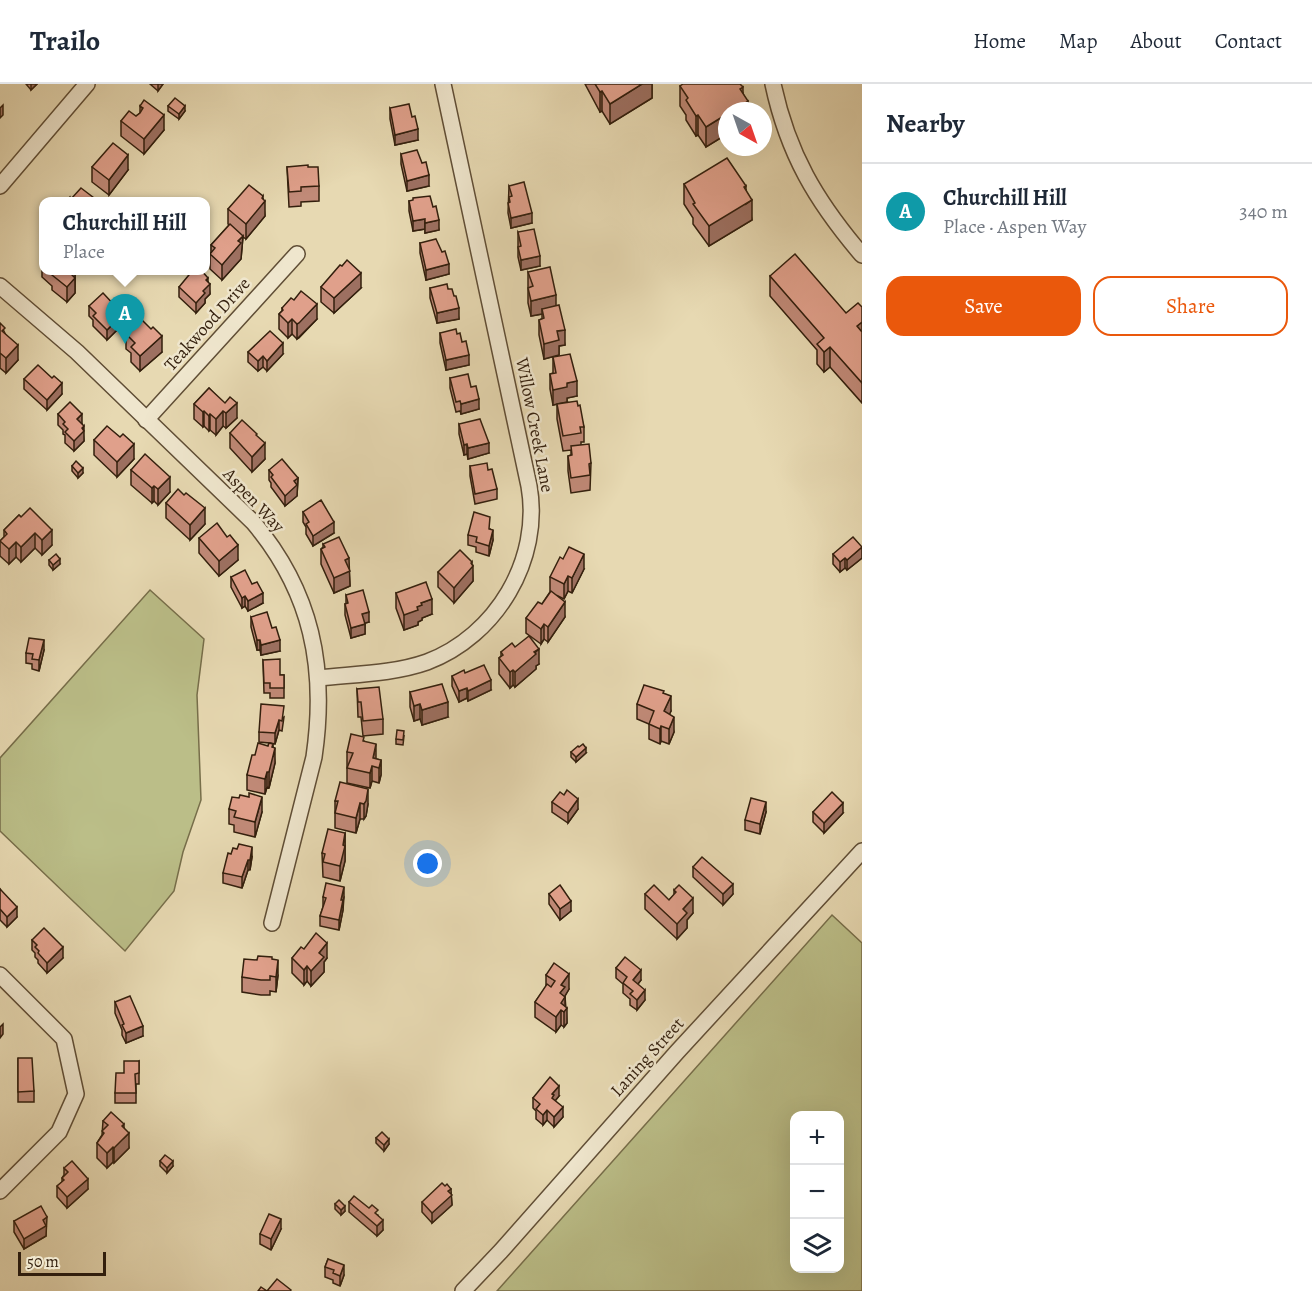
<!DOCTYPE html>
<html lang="en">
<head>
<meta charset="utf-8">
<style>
	:root { --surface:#fff; --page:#f2f2f3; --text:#1f2937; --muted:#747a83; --line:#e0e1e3; --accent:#ea580c }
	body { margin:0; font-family:Alegreya,serif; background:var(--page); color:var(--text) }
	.controls { position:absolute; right:18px; bottom:18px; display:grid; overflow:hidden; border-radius:12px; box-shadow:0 6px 24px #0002 }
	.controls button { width:54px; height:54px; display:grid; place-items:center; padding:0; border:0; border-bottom:2px solid var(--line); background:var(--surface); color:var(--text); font:30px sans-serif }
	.compass { position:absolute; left:718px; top:18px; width:54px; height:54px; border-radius:50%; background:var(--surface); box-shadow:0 6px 24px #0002; rotate:140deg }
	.scale { position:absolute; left:18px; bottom:15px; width:88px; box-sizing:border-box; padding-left:6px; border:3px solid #331f0d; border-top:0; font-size:16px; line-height:21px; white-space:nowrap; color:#331f0d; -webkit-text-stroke:4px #efe6cd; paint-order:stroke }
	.you { position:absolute; left:428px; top:780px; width:21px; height:21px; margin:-15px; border:4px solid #fff; border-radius:50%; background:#1a73e8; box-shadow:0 0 0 9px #1a73e833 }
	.badge { display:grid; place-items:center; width:39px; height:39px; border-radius:50%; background:var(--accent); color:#fff; font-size:20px; font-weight:700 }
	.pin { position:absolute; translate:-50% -50px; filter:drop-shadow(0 2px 3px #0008) }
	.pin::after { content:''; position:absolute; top:32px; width:21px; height:18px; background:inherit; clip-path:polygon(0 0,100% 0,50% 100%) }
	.popup { position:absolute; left:39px; top:113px; width:171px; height:78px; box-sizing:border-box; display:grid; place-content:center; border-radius:12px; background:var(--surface); filter:drop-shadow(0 2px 4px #0005); font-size:20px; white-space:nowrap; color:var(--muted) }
	.popup b { font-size:22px; color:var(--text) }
	.popup::after { content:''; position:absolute; left:50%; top:100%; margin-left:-12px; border:12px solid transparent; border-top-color:var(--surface) }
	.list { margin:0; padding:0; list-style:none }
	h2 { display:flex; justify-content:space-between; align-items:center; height:78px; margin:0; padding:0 24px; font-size:26px }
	h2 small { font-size:20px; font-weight:400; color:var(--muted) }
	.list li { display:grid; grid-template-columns:39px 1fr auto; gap:18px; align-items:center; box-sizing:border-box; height:96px; padding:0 24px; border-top:2px solid var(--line) }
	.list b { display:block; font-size:22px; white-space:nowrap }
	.list p { margin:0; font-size:20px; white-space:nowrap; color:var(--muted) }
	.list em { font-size:20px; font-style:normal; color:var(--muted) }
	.actions { display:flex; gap:12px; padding:18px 24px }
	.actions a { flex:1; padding:14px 0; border:2px solid var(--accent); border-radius:18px; text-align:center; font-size:21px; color:var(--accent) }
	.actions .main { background:var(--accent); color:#fff }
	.icon { flex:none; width:33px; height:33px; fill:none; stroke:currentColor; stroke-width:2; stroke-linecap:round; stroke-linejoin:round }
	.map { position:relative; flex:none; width:862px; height:1207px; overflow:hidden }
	header { display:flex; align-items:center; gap:36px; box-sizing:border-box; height:84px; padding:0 30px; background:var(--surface); border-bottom:2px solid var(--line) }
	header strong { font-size:28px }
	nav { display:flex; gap:33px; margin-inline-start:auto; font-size:21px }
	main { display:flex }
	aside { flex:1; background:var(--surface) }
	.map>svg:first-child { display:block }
</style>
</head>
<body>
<header>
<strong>Trailo</strong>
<nav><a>Home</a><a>Map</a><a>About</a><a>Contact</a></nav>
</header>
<main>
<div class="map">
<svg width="862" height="1207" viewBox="0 0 862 1207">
	<rect width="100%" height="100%" fill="#e7d9b2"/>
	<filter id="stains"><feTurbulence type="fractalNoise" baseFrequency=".00333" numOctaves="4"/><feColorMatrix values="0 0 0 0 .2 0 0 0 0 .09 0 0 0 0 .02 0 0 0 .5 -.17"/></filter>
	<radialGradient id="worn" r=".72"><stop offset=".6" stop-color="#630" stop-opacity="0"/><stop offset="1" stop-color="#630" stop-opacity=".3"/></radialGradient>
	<!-- green -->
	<g fill="#bbbe88" stroke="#776e4a" stroke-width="1.5" fill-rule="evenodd">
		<path d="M150 506 204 555 197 611 201 716 183 768 174 807 125 867 0 747V674Z"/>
		<path d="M832 831 862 859V1207H497ZM794 1032H840V1184H794Z"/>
	</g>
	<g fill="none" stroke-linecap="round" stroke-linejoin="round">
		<!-- minor casing -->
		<g stroke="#604e36" stroke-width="18">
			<g id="minor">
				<path d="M773 0C788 70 816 117 862 171"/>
				<path d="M0 102 87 0"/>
				<path d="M0 202 77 268 253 438C312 508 327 584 314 673L272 839"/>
				<path d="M146 336 297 170"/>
				<path d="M318 594C354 590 393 590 427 578 496 552 542 476 529 402L443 0"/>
				<path d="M0 891 64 955 76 1010 59 1048 0 1107"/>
				<path d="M463 1207 501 1167 677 968 862 767"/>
			</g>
		</g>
		<!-- minor -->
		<use href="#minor" stroke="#efe6cd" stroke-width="15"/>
	</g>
	<!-- wall -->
	<g fill="#c18a78" stroke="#331f0d" stroke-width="1.5">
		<path d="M26 0H37L31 6Z"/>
		<path d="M150 0H163L158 7Z"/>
		<path d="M585 0H652V14L610 40 602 27 600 28Z"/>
		<path d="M680 2 743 9 748 27H727V50L706 63 698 51 696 52 686 36V31L680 22Z"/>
		<path d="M140 22 164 46 144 70 121 52V37L136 32 140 29Z"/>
		<path d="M168 22 185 27 179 35 168 27Z"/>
		<path d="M390 24 418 56 395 61 390 35Z"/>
		<path d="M401 70 429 102 407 107 401 80Z"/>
		<path d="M92 83 128 86 109 111 92 98Z"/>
		<path d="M287 83H308L319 102V117L301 118V122L289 123Z"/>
		<path d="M684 100 746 106 752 136 709 162 693 140V134L684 120Z"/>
		<path d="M509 102 532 139 511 144 508 129Z"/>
		<path d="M263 115 265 132 246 155 243 153 241 175 222 196 210 185V170L211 169V161L229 141 228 140V125Z"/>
		<path d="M409 117 433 123 439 146 425 149V145L413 147 409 127Z"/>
		<path d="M518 148 540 182 521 186 518 173Z"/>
		<path d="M420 159 442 168 449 190 426 196 420 169Z"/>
		<path d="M44 176V186H75V209L67 218 52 206V202L42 193V178Z"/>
		<path d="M528 188 556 222 565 261 559 262V271L544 275 539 251V236L542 235V230L531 232 528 219Z"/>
		<path d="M770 192 846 229 862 223V319L830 283 824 288 817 280V266L770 212Z"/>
		<path d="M208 198 210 210 205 215V219L196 229 179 213V203Z"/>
		<path d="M321 203 361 204 334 229 321 218Z"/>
		<path d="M430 204 448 205 454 212 459 235 437 239 430 214Z"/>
		<path d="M89 222 117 227 122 241 107 256 93 242V236L89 232Z"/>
		<path d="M282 224 317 235 299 254 297 255 292 250 288 254 279 245V230L282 227Z"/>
		<path d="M0 239 18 276 6 289 0 284Z"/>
		<path d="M126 246 162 268 140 287 131 278V269L126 265Z"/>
		<path d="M440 249 457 250 462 258 469 281 446 286 440 259Z"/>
		<path d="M248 268 283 270 267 287 263 283 258 287 248 278Z"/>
		<path d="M553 273 577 312 567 314V318L578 322 584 343V358H581V361L591 379 590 406 571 409 568 387V372L571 371V366L563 367 557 335V320L553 321 550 305V290L553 289Z"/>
		<path d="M52 294 62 310 47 326 24 305V295Z"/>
		<path d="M450 294 471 303 479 325 461 330 460 327 456 328 450 304Z"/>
		<path d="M209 304 237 334 226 344 223 342 216 351 210 346 209 347 204 342 203 343 194 335V320Z"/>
		<path d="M58 330 82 340 84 357 74 367 65 359V351L63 350V346L58 341Z"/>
		<path d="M459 340 489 369 468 375 467 370 464 371 459 350Z"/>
		<path d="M230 349 257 353 265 375 252 388 230 364Z"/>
		<path d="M94 356 134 375 117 393 94 371Z"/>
		<path d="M72 382 83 389 78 394 72 387Z"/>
		<path d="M470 382 488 386 497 405V415L475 420 470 392Z"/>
		<path d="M131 386 170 408 158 421 154 417 152 419 131 401Z"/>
		<path d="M269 386 298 394 297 412 285 422 271 403V399L269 396Z"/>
		<path d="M166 419 205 440 190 456 166 434Z"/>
		<path d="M303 428 334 449 313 462 306 450V443L303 438Z"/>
		<path d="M19 431 52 461 42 471 35 464 21 478 16 473 9 480 0 472V457L4 453V446Z"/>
		<path d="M490 445 493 456 489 472 476 468V463L468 461V451Z"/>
		<path d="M227 453 238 476 219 492 199 469V454Z"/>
		<path d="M323 460 349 484 350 502 334 509 321 480V465L323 463Z"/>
		<path d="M833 470 862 474 847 486 845 484 840 488 833 480Z"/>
		<path d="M49 476 60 480 53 486 49 481Z"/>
		<path d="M472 481 473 497 454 519 438 503V488Z"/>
		<path d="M584 485 572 509 568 507 564 515 558 512 565 533 548 558 544 555 541 560 526 549V534L542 520 550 508V493Z"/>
		<path d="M231 493 263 519 248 527 245 522 242 524 231 503Z"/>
		<path d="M396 509 432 530 422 534V536L418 538V541L404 546 396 524Z"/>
		<path d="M346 511 369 538 365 539V550L351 554 345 531V520H346Z"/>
		<path d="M251 533 280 567 261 571 260 566H257L251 543Z"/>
		<path d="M515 563 539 580 536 582V585L515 603 513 601 510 604 499 590V574L501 572V568Z"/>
		<path d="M44 566 39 587 32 585V580L26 579V569Z"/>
		<path d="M263 576 280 591H284V614H270V609H264Z"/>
		<path d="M465 589 491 606 468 617 467 614 459 618 452 602V592Z"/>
		<path d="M357 605 383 635V650L363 652 361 633H358Z"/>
		<path d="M410 608 448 633 422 641 420 635 414 637 410 623Z"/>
		<path d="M664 610 671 627 669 630 674 648 669 660 661 657 660 660 649 655V640L637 635V620Z"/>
		<path d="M284 633 282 647 279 646 275 660 271 659 273 663 275 679 269 704 267 703 265 710 247 706V691L255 671 268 662 269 659 259 658V648Z"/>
		<path d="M404 652 403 661 396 660V655Z"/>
		<path d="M364 657 376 675 381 676V691L379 699 372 697 370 704 347 699V668Z"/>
		<path d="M571 668 586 669 576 678 571 673Z"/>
		<path d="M564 711 578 725 568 739 552 728V718Z"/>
		<path d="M335 717 368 720 366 732 364 735H360L356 749 335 744Z"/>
		<path d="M229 725 262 728 255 753 234 748V741L229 740Z"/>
		<path d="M766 728 760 750 745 746V736Z"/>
		<path d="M813 728 843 729 824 749 813 738Z"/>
		<path d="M345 749V777L340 797 323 793 322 769Z"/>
		<path d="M252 773 250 786H248L242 804 223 799V789Z"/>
		<path d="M693 783 733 810 723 821 693 793Z"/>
		<path d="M0 805 17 833 7 843 0 836Z"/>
		<path d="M674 806 693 829 687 836V844L677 855 645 825V810L669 816 674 811Z"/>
		<path d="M549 810 571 827 560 836 549 820Z"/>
		<path d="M323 813H344L343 826 339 846 320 842V832L323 823Z"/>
		<path d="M32 856 63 874 47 889 38 879V876L35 873V869L32 866Z"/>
		<path d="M304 865 327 874 324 878V888L311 902 307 897 304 901 292 889V874Z"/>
		<path d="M257 876 278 891 276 908 270 907V911H261L242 908V893Z"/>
		<path d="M616 884 641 896 638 900 645 916 637 926 630 921V915L623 909V900L616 894Z"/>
		<path d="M546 891 569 905 565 912 567 939 564 943 561 941 556 948 535 933V918L546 903Z"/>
		<path d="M115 918 143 952 126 959 122 951V946L115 929Z"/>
		<path d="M18 974 34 1007V1018H18Z"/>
		<path d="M139 977V1000H136V1019H115V1009L124 989Z"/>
		<path d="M559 1012 555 1017 563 1033 554 1043 547 1036 543 1041 536 1035V1027L533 1024V1014Z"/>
		<path d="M103 1037 124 1044 129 1064 114 1079 113 1078 107 1084 97 1074V1059L102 1051Z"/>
		<path d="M376 1054 389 1060 384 1067 376 1059Z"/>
		<path d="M160 1077 173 1082 167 1089 160 1082Z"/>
		<path d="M64 1084 88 1105 67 1124 57 1113V1102L62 1098V1094L64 1091Z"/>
		<path d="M451 1110 452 1121 432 1139 422 1128V1118Z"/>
		<path d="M349 1118 378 1131 383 1146 377 1152 349 1128Z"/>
		<path d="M335 1120 345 1127 341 1131 335 1125Z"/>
		<path d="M14 1137 47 1143H46V1152L24 1165 14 1148Z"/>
		<path d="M281 1145 271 1166 260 1160V1150Z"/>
		<path d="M328 1175 344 1191 340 1202 333 1199V1196L325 1193V1183Z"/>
	</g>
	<!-- shaded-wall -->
	<g fill="#9d7061" stroke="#331f0d" stroke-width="1.5">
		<path d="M31 0H37L31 6Z"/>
		<path d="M158 0H163L158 7Z"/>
		<path d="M642 0H652V14L610 40V20Z"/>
		<path d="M743 3V21L748 17V27H733L740 5Z"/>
		<path d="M602 7V27L600 28V8Z"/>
		<path d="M3 21V31L0 34V24Z"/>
		<path d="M185 22V27L179 35V30Z"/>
		<path d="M727 30V50L706 63V43Z"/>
		<path d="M164 31V46L144 70V55Z"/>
		<path d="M698 31V51L696 52V32Z"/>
		<path d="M418 45V56L395 61V51Z"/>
		<path d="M128 71V86L109 111V96Z"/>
		<path d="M429 91V102L407 107V97Z"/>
		<path d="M746 102V120L752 116V136L709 162V142Z"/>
		<path d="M263 112V119L265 117V132L246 155V140Z"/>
		<path d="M532 129V139L511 144V134Z"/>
		<path d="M425 135V145L413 147V137Z"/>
		<path d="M439 136V146L425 149V139Z"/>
		<path d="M243 152 241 175 222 196V181L238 157Z"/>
		<path d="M540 172V182L521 186V176Z"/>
		<path d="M449 180V190L426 196V186Z"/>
		<path d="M72 186H75V209L67 218V203L70 189Z"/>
		<path d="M361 189V204L334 229V214Z"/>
		<path d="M208 194V201L210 200V210L205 215V219L196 229V219L203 207 206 196Z"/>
		<path d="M556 211V226L542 225V230L531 232V217Z"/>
		<path d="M317 220V235L297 255V240Z"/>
		<path d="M459 224V235L437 239V229Z"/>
		<path d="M122 231V241L107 256V246Z"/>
		<path d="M292 235V250L288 254V239Z"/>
		<path d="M862 238V258L857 242Z"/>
		<path d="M565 246V261L559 262V271L544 275V260L557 247Z"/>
		<path d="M162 252V268L140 287V272Z"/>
		<path d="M283 259V270L267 287V277Z"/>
		<path d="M18 261V276L6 289V274Z"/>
		<path d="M830 263V283L824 288V268Z"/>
		<path d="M469 271V281L446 286V276Z"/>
		<path d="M263 272V283L258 287V277Z"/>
		<path d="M577 297V312L567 314V318L553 321V306L567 299Z"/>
		<path d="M62 299V310L47 326V316Z"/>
		<path d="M479 315V325L461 330V320Z"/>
		<path d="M237 319V334L226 344V329Z"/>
		<path d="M204 327V342L203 343V328Z"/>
		<path d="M223 327V342L216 351V335Z"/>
		<path d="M82 330V340L77 345V335Z"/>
		<path d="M210 330V346L209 347V332Z"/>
		<path d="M84 342V357L74 367V357Z"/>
		<path d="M265 359V375L252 388V373Z"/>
		<path d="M489 359V369L468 375V364Z"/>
		<path d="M134 360V375L117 393V378Z"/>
		<path d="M467 360V370L464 371V361Z"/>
		<path d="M83 384V389L78 394V389Z"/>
		<path d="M170 393V408L158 421V405Z"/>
		<path d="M298 394 297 412 285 422V412L294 397Z"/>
		<path d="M154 402V417L152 419V404Z"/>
		<path d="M205 424V440L190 456V441Z"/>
		<path d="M334 438V449L313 462V452Z"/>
		<path d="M52 446V461L42 471V456Z"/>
		<path d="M493 446V456L489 472V462Z"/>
		<path d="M35 449V464L21 478V463Z"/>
		<path d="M16 458V473L9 480V465Z"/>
		<path d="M238 461V476L219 492V477Z"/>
		<path d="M862 463V474L847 486V476Z"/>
		<path d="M584 470V485L572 509V494Z"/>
		<path d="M349 474 350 502 334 509V494L345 476Z"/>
		<path d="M845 474V484L840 488V478Z"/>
		<path d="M60 475V480L53 486V481Z"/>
		<path d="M472 478V483L473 482V497L454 519V504Z"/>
		<path d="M568 492V507L564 515V500Z"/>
		<path d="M263 509V519L248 527V517Z"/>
		<path d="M245 512V522L242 524V514Z"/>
		<path d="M432 515V530L422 534V536L418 538V541L404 546V531L417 523 421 519Z"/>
		<path d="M565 518V533L548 558V543Z"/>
		<path d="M369 528V538L362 540V530Z"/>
		<path d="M365 540V550L351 554V544Z"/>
		<path d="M544 540V555L541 560V545Z"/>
		<path d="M44 556V566L39 587V576Z"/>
		<rect x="257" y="556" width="3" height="10"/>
		<path d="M280 556V567L261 571V561Z"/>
		<path d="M539 565V580L536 582V585L515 603V588Z"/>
		<path d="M513 586V601L510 604V588Z"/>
		<path d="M491 596V606L468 617V607Z"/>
		<path d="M467 604V614L459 618V607Z"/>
		<path d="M671 612V627L664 643V627Z"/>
		<path d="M448 618V633L422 641V626Z"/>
		<path d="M420 620V635L414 637V622Z"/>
		<path d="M674 633V648L669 660V645Z"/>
		<path d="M279 636V646L275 660V649Z"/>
		<path d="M661 642V657L660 660V645Z"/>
		<path d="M273 660V673L275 664V679L269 704V688Z"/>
		<path d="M376 660V675L373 674Z"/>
		<path d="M586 664V669L576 678V673Z"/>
		<path d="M381 676V691L379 699V684Z"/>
		<path d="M372 682V697L370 704V689Z"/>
		<path d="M267 688V703L265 710V695Z"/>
		<path d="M368 705V720L366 732 364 735V720Z"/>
		<path d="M262 713V728L255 753V738Z"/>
		<path d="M578 715V725L568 739V729Z"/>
		<path d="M766 718V728L760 750V740Z"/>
		<path d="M360 719V735L356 749V734Z"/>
		<path d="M843 719V729L824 749V739Z"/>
		<path d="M345 749V777L340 797V782L343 761Z"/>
		<path d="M252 763V773L250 786V776Z"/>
		<path d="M248 776V786L242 804V793Z"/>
		<path d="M733 800V810L723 821V810Z"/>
		<path d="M344 803V813L341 826V816Z"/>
		<path d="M693 814V829L687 836V844L677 855V840L683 825Z"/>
		<path d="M343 816V826L339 846V836Z"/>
		<path d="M571 817V827L560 836V825Z"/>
		<path d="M17 823V833L7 843V833Z"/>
		<path d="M327 859V874L324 878V888L311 902V887L319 869Z"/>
		<path d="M63 863V874L47 889V879Z"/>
		<path d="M278 876V891L276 908V893Z"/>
		<path d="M307 882V897L304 901V886Z"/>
		<path d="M641 886V896L633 906V896Z"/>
		<path d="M569 890V905L565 912V926L567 924V939L564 943V928L561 926V941L556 948V933L561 901Z"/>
		<path d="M645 906V916L637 926V916Z"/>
		<path d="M3 940V950L0 954V943Z"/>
		<path d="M143 942V952L126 959V949Z"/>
		<path d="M559 1002V1012L554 1018 552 1024V1010Z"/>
		<path d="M563 1023V1033L554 1043V1033Z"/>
		<path d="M547 1026V1036L543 1041V1031Z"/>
		<path d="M124 1040V1054L129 1049V1064L114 1079V1064L122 1042Z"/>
		<path d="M389 1055V1060L384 1067V1061Z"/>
		<path d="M113 1063V1078L107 1084V1069Z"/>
		<path d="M173 1077V1082L167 1089V1084Z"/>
		<path d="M88 1095V1105L67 1124V1113Z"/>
		<path d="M451 1105 452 1121 432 1139V1129L448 1107Z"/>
		<path d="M345 1122V1127L341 1131V1126Z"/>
		<path d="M47 1133 46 1152 24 1165V1155L43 1136Z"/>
		<path d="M281 1135V1145L271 1166V1155Z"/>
		<path d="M383 1136V1146L377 1152V1142Z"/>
		<path d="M344 1181V1191L340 1202V1192Z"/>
	</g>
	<!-- building -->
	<g fill="#e0a08b" stroke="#331f0d" stroke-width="1.5">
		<path d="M595 0H642L610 20 602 7 600 8Z"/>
		<path d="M683 0H740L743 3 740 5 748 17 733 27H727V30L706 43 698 31 696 32 686 16 688 14 680 2Z"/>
		<path d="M175 14 185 22 179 30 168 22Z"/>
		<path d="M144 16 164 31 144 55 121 37 129 27 136 32 140 29 143 24 140 22Z"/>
		<path d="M409 20 412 33 415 32 418 45 395 51 390 24Z"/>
		<path d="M113 59 128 71 109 96 92 83Z"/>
		<path d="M417 66 422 79 426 78 429 91 407 97 401 70Z"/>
		<path d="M727 74 746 102 744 103 752 116 709 142 693 120 695 119 684 100Z"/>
		<path d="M308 81V83H318L319 102 301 103V107L289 108 287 83Z"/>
		<path d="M524 98 532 129 511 134 508 119 510 118 509 113 512 112 509 102Z"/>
		<path d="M249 101 263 112 262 114 265 117 246 140 228 125Z"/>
		<path d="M81 104 98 117H67L70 113 71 115Z"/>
		<path d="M430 112 433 123 436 122 439 136 425 139V135L413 137 409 117 413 116V114Z"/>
		<path d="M230 140 243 152 238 157 241 159 222 181 210 170 215 164 211 161Z"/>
		<path d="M534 145 540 172 521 176 518 163 521 162 518 148Z"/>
		<path d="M436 155 442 168 445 167 449 180 426 186 420 159Z"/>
		<path d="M795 170 846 229 858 219 862 223V238L857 242 862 248V299L830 263 824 268 817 260 824 254 770 192Z"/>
		<path d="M347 176 361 189 334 214 321 203 340 181 342 182Z"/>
		<path d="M550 183 556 211 531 217 528 204 533 202 528 188Z"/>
		<path d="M51 186H72L70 189 75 194 67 203 52 191 54 189Z"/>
		<path d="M193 186H201L208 194 206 196 210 200 203 207 205 209 196 219 179 203Z"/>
		<path d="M447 200 448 205H452L454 212H456L459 224 437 229 430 204Z"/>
		<path d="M301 207 317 220 299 239 297 240 292 235 288 239 279 230 283 226 282 224 291 214 294 216Z"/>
		<path d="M103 209 117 224 116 225 122 231 107 246 93 232 96 229 89 222Z"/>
		<path d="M559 221 565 246 557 247 559 256 544 260 539 236 544 234 542 225Z"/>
		<path d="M139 233 151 245 153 243 162 252 140 272 131 263 135 259 126 250 128 248 126 246Z"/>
		<path d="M0 239 5 244 2 247 18 261 6 274 0 269Z"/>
		<path d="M456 245 457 250 460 249 462 258 466 257 469 271 446 276 440 249Z"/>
		<path d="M270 247 283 259 267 277 263 272 258 277 248 268Z"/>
		<path d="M570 270 577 297 567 299V303L553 306 550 290 556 289 553 273Z"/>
		<path d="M38 281 52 294 54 292 62 299 47 316 24 295Z"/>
		<path d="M468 290 471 303 476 302 479 315 461 320 460 317 456 318 450 294Z"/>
		<path d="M209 304 225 319 230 313 237 319 226 329 223 327 216 335 210 330 209 332 204 327 203 328 194 320Z"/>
		<path d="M577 317 578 322 580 321 584 343H580L581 349 563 352 557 320Z"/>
		<path d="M70 318 82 330 77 335 84 342 82 344 84 347 74 357 65 348 68 345 63 340 65 338 58 330Z"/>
		<path d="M480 335 489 359 468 364 467 360 464 361 459 340Z"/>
		<path d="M242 336 257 350 256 351 265 359 252 373 230 349Z"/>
		<path d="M107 342 120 353 123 350 134 360 117 378 94 356Z"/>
		<path d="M589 360 591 379 589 380 590 391 571 394 568 372 572 371 571 362Z"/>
		<path d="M145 370 170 393 158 405 154 402 152 404 131 386Z"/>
		<path d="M282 375 298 394 294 397 297 401 285 412 271 393 273 391 269 386Z"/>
		<path d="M76 377 83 384 78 389 72 382Z"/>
		<path d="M487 379 488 386 492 385 497 405 475 410 470 382Z"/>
		<path d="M178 405 184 411 186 409 205 424 190 441 166 419Z"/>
		<path d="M321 416 334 438 313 452 306 440 309 438 303 428Z"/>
		<path d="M30 424 52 446 42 456 35 449 21 463 16 458 9 465 0 457 7 450 4 446 19 431 21 433Z"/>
		<path d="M474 428 490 433 489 445 493 446 489 462 476 458 477 453 468 451Z"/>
		<path d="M217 439 227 453 230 451 238 461 219 477 199 454Z"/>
		<path d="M339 453 349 474 345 476 350 487 334 494 321 465 325 463 323 460Z"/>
		<path d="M853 453 862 463 847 476 845 474 840 478 833 470Z"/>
		<path d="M569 463 584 470 572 494 568 492 564 500 550 493 560 473 563 475Z"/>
		<path d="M460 466 472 478 471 479 473 482 454 504 438 488Z"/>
		<path d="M56 470 60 475 53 481 49 476Z"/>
		<path d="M245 486 252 500 257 498 263 509 248 517 245 512 242 514 231 493Z"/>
		<path d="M426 498 432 515 421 519 422 521 417 523 418 526 404 531 396 509Z"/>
		<path d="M363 506 369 528 362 530 365 540 351 544 345 520 348 519 346 511Z"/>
		<path d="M551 507 565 518 548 543 544 540 541 545 526 534 538 518 542 520Z"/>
		<path d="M267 528 272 544 276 543 280 556 261 561 260 556H257L251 533Z"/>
		<path d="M529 552 539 565 534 568 536 570 515 588 513 586 510 588 499 574 503 571 501 568 512 559 515 563Z"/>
		<path d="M29 554 44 556 39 576 32 575 33 570 26 569Z"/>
		<path d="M280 575V591H284V604H270V599H264L263 576Z"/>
		<path d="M484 581 491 596 468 607 467 604 459 607 452 592 464 586 465 589Z"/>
		<path d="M442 600 448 618 422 626 420 620 414 622 410 608Z"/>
		<path d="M644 601 664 607 663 609 671 612 664 627 674 633 669 645 661 642 660 645 649 640 654 627 637 620Z"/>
		<path d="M379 603 383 635 363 637 361 618H358L357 605Z"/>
		<path d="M261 620 284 622 282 637 279 636 275 649 259 648Z"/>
		<path d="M397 646 404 647 403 656 396 655Z"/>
		<path d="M351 650 364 653 363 657 376 660 373 674 381 676 379 684 372 682 370 689 347 684 353 669 347 668Z"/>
		<path d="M258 659 268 662 269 659 273 660 272 663 275 664 269 688H267L265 695 247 691 252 671H255Z"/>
		<path d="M583 660 586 664 576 673 571 668 578 662 579 663Z"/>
		<path d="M340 698 368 705 366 717 364 720 360 719 356 734 335 729 338 717H335Z"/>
		<path d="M567 706 578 715 568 729 552 718 560 708 564 711Z"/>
		<path d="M832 708 843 719 824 739 813 728Z"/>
		<path d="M249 709 262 713 255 738 234 733 236 727 229 725 232 713 239 714 240 711 249 713Z"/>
		<path d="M751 714 766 718 760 740 745 736Z"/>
		<path d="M328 745 345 749 343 761 345 762 340 782 323 778 325 770 322 769Z"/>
		<path d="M239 760 252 763 250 776H248L242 793 223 789 228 769 231 770 233 764 237 765Z"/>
		<path d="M702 773 733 800 723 810 693 783Z"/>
		<path d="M326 799 344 803 341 816H343L339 836 320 832 326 814 323 813Z"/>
		<path d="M560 801 571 817 560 825 549 810Z"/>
		<path d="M654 801 669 816 676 808 674 806 679 801 693 814 683 825 687 829 677 840 645 810Z"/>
		<path d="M0 805 17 823 7 833 0 825Z"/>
		<path d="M44 844 63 863 47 879 38 869 39 867 35 863 37 861 32 856Z"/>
		<path d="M316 849 327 859 319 869 324 873 311 887 307 882 304 886 292 874 301 863 304 865Z"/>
		<path d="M258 872 272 873V875L278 876 276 893 270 892V896H261L242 893 244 875 257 876Z"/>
		<path d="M625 873 641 886 633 896 645 906 637 916 630 910 633 907 623 899 627 893 616 884Z"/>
		<path d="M554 879 569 890 561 901 565 903 560 909 565 913 561 919 567 924 564 928 561 926 556 933 535 918 547 900 551 903 555 897 546 891Z"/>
		<path d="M130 912 143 942 126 949 122 941 124 940 115 918Z"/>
		<path d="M18 974H32L34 1007 18 1008Z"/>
		<path d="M124 977H139V989L135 990 136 1009H115L116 989H124Z"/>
		<path d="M550 993 559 1002 552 1010 554 1011 552 1014 563 1023 554 1033 547 1026 543 1031 536 1025 540 1020 533 1014Z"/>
		<path d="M111 1028 124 1040 122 1042 129 1049 114 1064 113 1063 107 1069 97 1059 104 1049 102 1047 108 1041 103 1037Z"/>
		<path d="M382 1048 389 1055 384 1061 376 1054Z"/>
		<path d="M165 1071 173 1077 167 1084 160 1077Z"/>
		<path d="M72 1077 88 1095 67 1113 57 1102 64 1096 62 1094 68 1088 64 1084Z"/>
		<path d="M442 1099 445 1102 447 1100 451 1105 448 1107 452 1111 432 1129 422 1118Z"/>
		<path d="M354 1112 369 1124 372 1121 378 1126 375 1129 383 1136 377 1142 349 1118Z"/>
		<path d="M339 1116 345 1122 341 1126 335 1120Z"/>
		<path d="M41 1122 47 1133 43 1136 46 1142 24 1155 14 1137Z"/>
		<path d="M269 1130 281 1135 271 1155 260 1150Z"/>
		<path d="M328 1175 344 1181 340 1192 333 1189 334 1186 325 1183Z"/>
		<path d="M277 1195 291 1206 290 1207H267Z"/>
		<path d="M261 1203 267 1207H258Z"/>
	</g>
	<g text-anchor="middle" stroke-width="5" stroke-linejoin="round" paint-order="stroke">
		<!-- street labels -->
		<g font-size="18" fill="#331f0d" stroke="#efe6cd">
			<text transform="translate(207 240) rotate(-48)" y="6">Teakwood Drive</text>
			<text transform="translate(535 341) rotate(79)" y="6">Willow Creek Lane</text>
			<text transform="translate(254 416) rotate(47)" y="6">Aspen Way</text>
			<text transform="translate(647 973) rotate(-48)" y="6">Laning Street</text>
		</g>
	</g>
	<rect width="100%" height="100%" filter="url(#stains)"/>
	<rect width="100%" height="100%" fill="url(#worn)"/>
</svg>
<div class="controls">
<button>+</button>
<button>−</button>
<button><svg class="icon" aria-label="layers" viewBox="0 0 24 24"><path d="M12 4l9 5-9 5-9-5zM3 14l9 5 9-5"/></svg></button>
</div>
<svg class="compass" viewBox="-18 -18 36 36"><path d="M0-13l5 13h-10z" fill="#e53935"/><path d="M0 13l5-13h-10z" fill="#747a83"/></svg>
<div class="scale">50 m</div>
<div class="you"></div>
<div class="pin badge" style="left:125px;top:260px;background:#0f9aa8">A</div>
<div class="popup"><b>Churchill Hill</b>Place</div>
</div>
<aside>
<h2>Nearby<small></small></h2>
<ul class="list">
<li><span class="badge" style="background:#0f9aa8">A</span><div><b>Churchill Hill</b><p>Place · Aspen Way</p></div><em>340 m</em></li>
</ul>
<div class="actions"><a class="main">Save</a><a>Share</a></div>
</aside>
</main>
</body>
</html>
